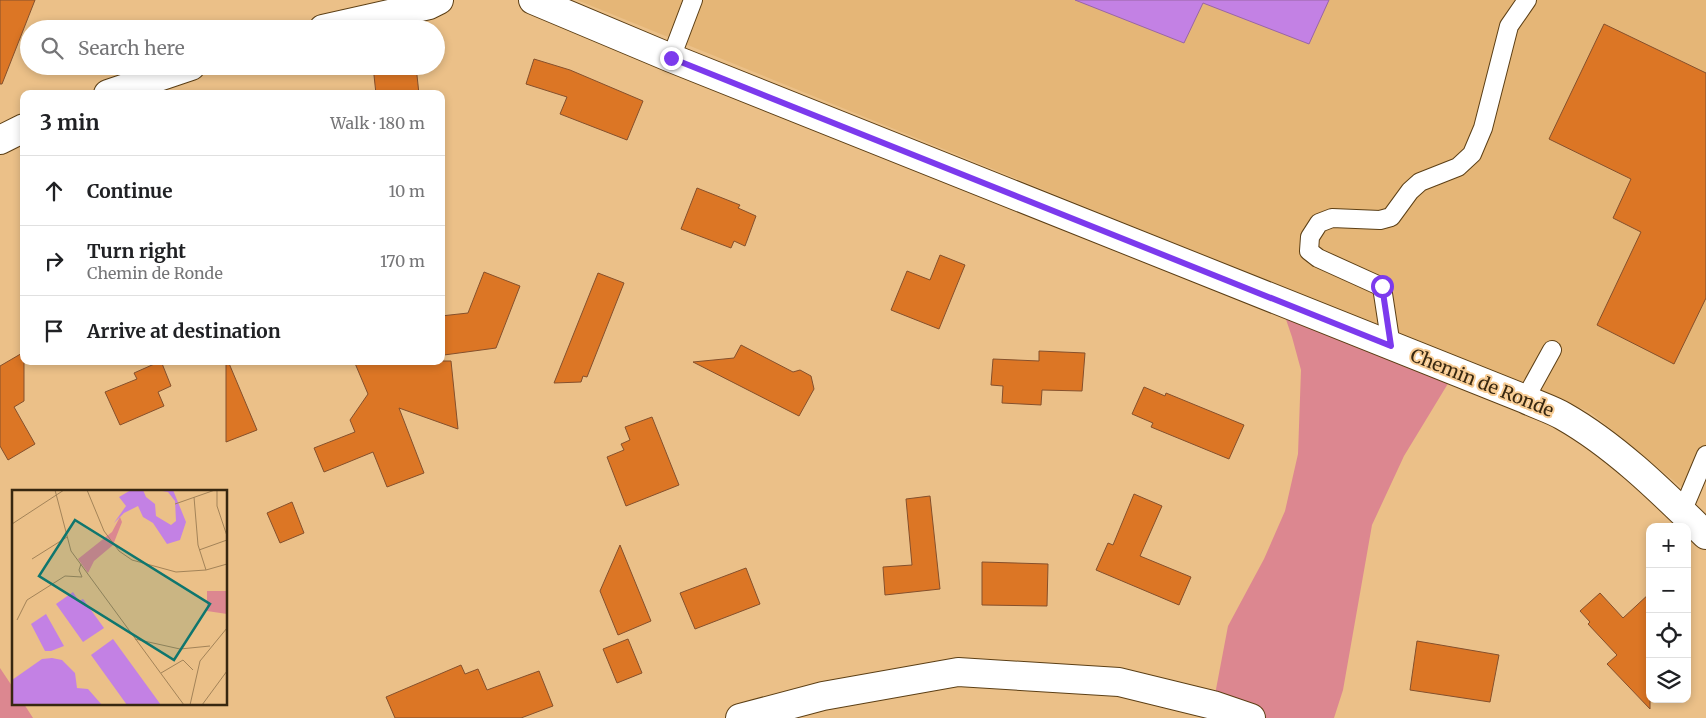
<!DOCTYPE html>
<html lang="en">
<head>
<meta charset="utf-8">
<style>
	:root { --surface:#fff; --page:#f6f6f6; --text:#202124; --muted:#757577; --line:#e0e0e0 }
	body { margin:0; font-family:Merriweather,serif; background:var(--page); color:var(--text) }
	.controls { position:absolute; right:15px; bottom:15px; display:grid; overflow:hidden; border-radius:10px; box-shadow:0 2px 8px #0003 }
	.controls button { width:45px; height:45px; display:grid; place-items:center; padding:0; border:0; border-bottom:1px solid var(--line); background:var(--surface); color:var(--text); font:25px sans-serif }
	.stop { position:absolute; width:15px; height:15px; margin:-11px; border:4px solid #7c3aed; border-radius:50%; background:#fff }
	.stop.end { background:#7c3aed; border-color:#fff; box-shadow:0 1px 5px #0008 }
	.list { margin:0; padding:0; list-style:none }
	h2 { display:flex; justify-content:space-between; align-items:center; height:65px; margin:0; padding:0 20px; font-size:21px }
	h2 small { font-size:16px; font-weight:400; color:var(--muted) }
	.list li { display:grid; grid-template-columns:32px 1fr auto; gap:15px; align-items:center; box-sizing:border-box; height:70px; padding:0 20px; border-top:1px solid var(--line) }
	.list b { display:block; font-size:19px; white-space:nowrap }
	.list p { margin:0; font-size:16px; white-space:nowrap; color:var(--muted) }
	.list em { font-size:16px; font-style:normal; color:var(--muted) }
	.icon { flex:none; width:28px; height:28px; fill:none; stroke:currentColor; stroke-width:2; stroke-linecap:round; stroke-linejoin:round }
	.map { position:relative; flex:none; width:1706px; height:718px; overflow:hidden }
	.search { position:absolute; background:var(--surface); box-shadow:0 2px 8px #0003; left:20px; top:20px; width:425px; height:55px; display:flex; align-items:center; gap:12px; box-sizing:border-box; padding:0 18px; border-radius:28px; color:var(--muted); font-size:19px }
	.panel { position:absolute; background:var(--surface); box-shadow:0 2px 8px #0003; left:20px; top:90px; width:425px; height:275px; border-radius:10px }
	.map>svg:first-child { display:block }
</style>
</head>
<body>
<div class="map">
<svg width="1706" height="718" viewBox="0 0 1706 718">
	<rect width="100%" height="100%" fill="#ebc088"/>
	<!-- built -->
	<path fill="#e5b677" d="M577 0H1706V478L1696 499 1590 412Z"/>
	<!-- green -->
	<g fill="#dc8790">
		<path d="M1280 302 1455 372 1404 456 1372 525 1343 690 1334 718H1216L1213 705 1228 626 1264 559 1285 511 1298 454 1301 370 1292 337Z"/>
		<path d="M0 668 14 689V704H24L33 718H0Z"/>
	</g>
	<!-- water -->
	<path fill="#c381e4" stroke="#9966a4" d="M1075 0H1329L1309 44 1203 3 1184 43Z"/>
	<!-- building -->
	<g fill="#dc7625" stroke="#85502c">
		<path d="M0 0H35L2 84H0Z"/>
		<path d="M1604 24 1706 73V298L1674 364 1597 325 1641 232 1613 218 1631 179 1549 139Z"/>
		<path d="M534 59 570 70 643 101 627 140 560 114 567 97 526 84Z"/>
		<path d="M373 66H416L419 94H376Z"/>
		<path d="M697 188 740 205 738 208 756 216 745 246 734 241 731 248 681 229Z"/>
		<path d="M940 255 965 265 939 329 891 310 907 271 930 280Z"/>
		<path d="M484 272 520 286 496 348 444 355 441 316 468 313Z"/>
		<path d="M598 273 624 283 587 377 583 376 581 382 554 383Z"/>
		<path d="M741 345 793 372 800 370 811 376 814 389 799 416 693 362 734 358Z"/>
		<path d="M1039 351 1085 353 1082 391 1042 390 1041 405 1002 403 1003 386 991 385 993 359 1039 361Z"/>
		<path d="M24 352V401L14 407 35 444 8 460 0 446V366Z"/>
		<path d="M161 361 171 386 158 392 164 406 120 425 105 392 137 379 134 373Z"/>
		<path d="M226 361H228L257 430 226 442Z"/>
		<path d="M354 361H451L458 429 399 408 424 473 387 487 373 452 324 472 314 448 355 432 350 420 368 394Z"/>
		<path d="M1144 387 1165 396 1166 393 1244 425 1229 459 1151 427 1153 423 1132 414Z"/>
		<path d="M652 417 679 485 626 506 607 457 624 450 621 444 630 440 625 427Z"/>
		<path d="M1134 494 1162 506 1140 556 1191 577 1179 605 1096 570 1108 543 1113 545Z"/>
		<path d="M930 496 940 589 885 595 883 567 912 565 906 499Z"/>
		<path d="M292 502 304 533 280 543 267 513Z"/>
		<path d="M620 545 651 621 618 635 600 591Z"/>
		<path d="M982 562 1048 564 1047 606 982 605Z"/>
		<path d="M746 568 760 604 695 629 680 593Z"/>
		<path d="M1600 593 1623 618 1650 593V709L1607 664 1617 655 1588 624 1590 622 1580 611Z"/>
		<path d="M628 639 642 673 617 683 603 649Z"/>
		<path d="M1417 641 1499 655 1490 702 1410 690Z"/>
		<path d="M461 665 465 674 478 669 487 690 539 671 553 706 521 718H395L386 697Z"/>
	</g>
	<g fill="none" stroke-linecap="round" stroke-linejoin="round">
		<!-- lane casing -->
		<g stroke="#5c3f15" stroke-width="20">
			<g id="lane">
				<path d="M671 58 693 0"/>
				<path d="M1391 346 1382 287 1318 258 1309 251 1310 237 1319 223 1332 218 1380 220 1391 217 1410 191 1420 182 1458 167 1472 154 1483 128 1509 26 1527 0"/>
				<path d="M1525 399 1552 350"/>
				<path d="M1682 512 1706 455"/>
			</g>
		</g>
		<!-- street casing -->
		<g stroke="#5c3f15" stroke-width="30">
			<g id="street">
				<path d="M533 0 671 58 1525 399C1537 405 1551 409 1563 416 1616 446 1663 493 1706 535"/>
				<path d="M323 29 429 5 439 0"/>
				<path d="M108 94 191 66"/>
				<path d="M0 140 24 128"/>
				<path d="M740 718 823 696 958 672 1119 682 1213 705 1251 718"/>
			</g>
		</g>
		<!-- lane -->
		<use href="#lane" stroke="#fff" stroke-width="18"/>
		<!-- street -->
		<use href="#street" stroke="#fff" stroke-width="28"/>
	</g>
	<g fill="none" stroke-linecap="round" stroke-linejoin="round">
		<!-- route -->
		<path stroke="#7c3aed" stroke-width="6" d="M671 58 1391 346 1382 286"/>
	</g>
	<g text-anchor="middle" stroke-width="4" stroke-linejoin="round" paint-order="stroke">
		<!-- street labels -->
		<g font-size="18" fill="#372710" stroke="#f8cd95">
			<text transform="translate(1482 383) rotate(22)" y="6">Chemin de Ronde</text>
		</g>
	</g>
	<!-- overview -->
	<g transform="translate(12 490)">
		<rect width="215" height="215" fill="#ebc088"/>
		<path d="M108 27 110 32 101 55 82 71 76 83 66 69 100 42ZM195 101H215V124L195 121Z" fill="#dc8790"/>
		<path d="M119 0H131L134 7 143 14 144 26 159 35 164 31 163 11 156 2 145 0H161L174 32 168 50 155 54 141 33 131 27 126 16 112 23 102 33 114 16 107 7ZM61 102 67 111 71 109 92 138 71 152 44 114ZM34 124 52 156 39 161H33L19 134ZM101 149 149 215H115L79 165ZM40 168 50 170 63 183 65 198 76 199 90 215H0V190L30 169Z" fill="#c381e4"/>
		<path fill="none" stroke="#a38358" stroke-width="1" d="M43 0 59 61 172 215M75 0 92 41 107 61 120 70 164 82 194 80 215 74M205 0V16L215 46M182 7 186 55 194 80M163 14 203 0M0 34 52 0M187 60 215 50M20 69 55 47M5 130 15 110 53 86 70 87 67 80 69 74M123 149 168 159 198 156M149 183 171 170 181 180M178 215 188 171 215 138M190 215 215 181"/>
		<path fill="#0f766e" fill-opacity="0.15" stroke="#0f766e" stroke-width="2.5" d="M63 30 198 114 162 170 27 86Z"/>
		<rect width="215" height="215" fill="none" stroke="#372710" stroke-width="2.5"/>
	</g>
</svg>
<div class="controls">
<button>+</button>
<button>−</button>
<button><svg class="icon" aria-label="locate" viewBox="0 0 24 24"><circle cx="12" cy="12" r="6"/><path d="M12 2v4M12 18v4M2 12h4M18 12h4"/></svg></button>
<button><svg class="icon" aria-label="layers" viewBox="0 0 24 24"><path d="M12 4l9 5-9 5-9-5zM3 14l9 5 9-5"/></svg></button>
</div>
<div class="stop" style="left:1382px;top:286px"></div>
<div class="stop end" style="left:671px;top:58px"></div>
<div class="search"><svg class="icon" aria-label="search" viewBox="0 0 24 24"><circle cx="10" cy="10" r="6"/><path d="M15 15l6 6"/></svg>Search here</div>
<section class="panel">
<h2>3 min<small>Walk · 180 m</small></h2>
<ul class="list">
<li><svg class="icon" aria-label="ahead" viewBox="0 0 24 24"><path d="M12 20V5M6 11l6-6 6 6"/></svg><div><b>Continue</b></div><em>10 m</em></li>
<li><svg class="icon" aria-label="right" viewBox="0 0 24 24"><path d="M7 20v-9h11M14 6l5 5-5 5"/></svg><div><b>Turn right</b><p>Chemin de Ronde</p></div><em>170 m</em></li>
<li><svg class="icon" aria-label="arrive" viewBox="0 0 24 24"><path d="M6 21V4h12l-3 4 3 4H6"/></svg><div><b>Arrive at destination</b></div></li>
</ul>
</section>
</div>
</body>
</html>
